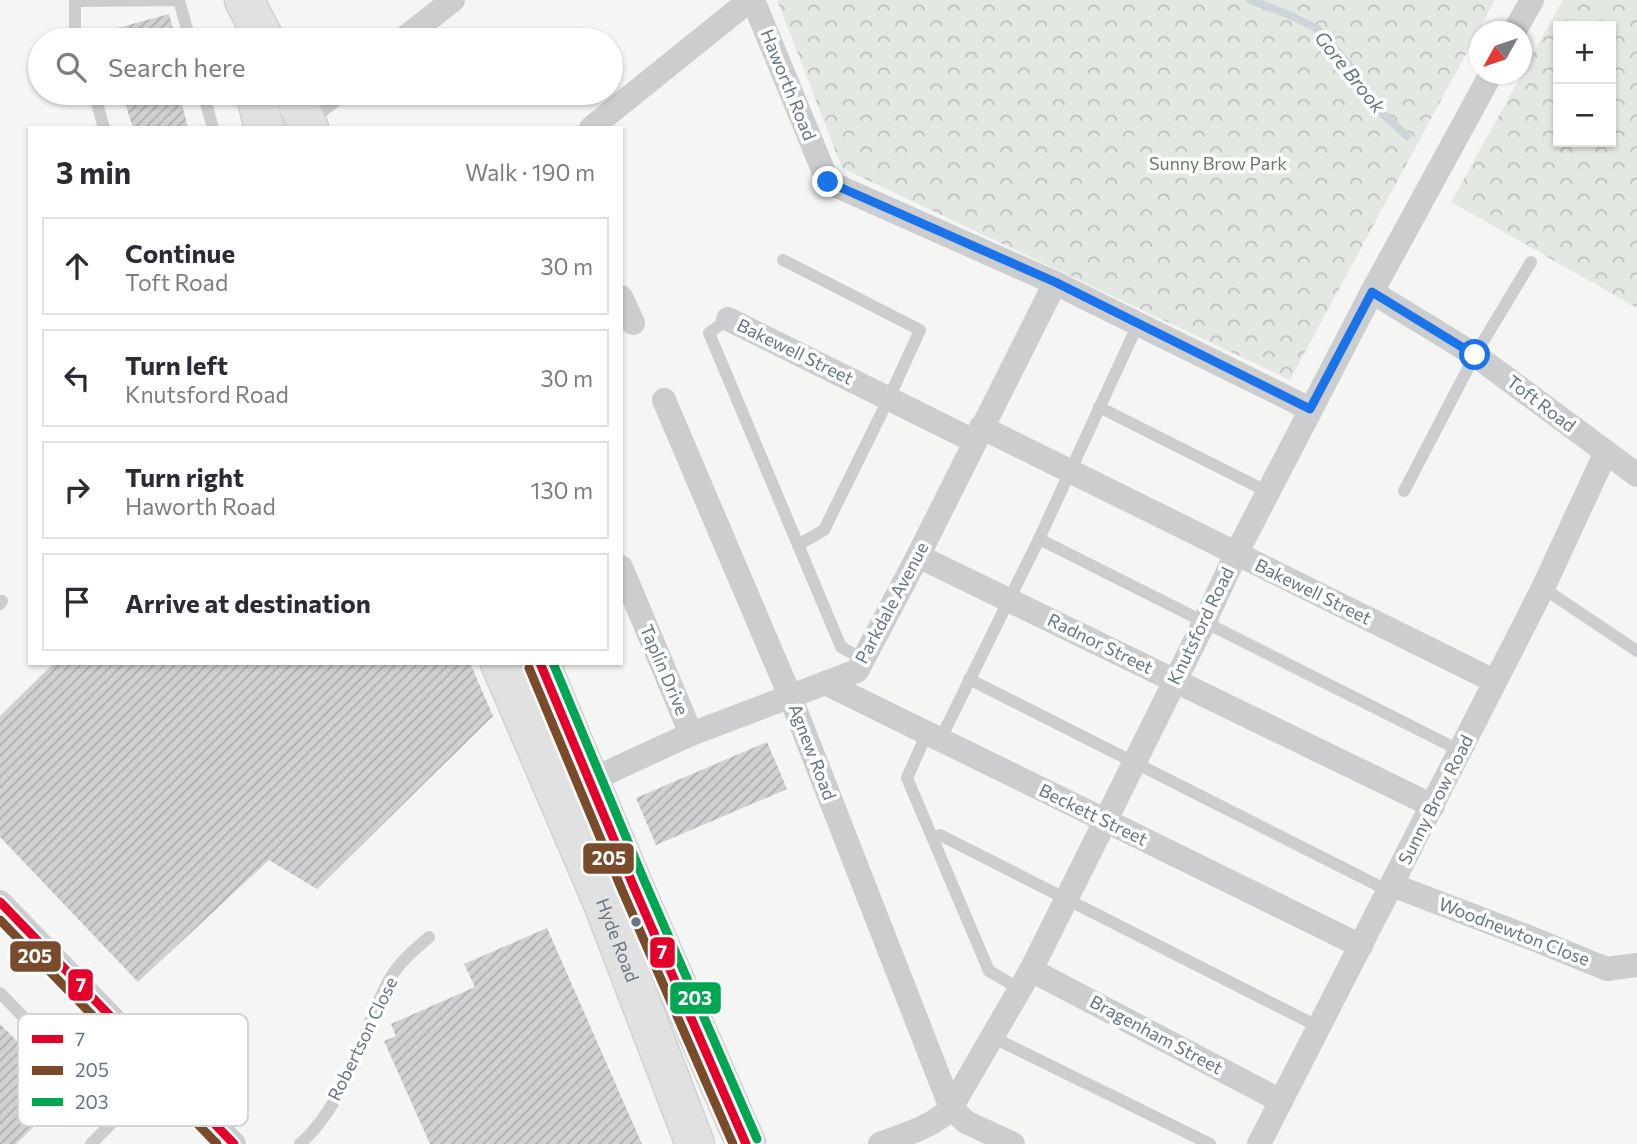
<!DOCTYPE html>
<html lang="en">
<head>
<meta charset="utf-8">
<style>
	:root { --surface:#fff; --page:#f2f2f3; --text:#2b2b33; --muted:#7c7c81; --line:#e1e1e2 }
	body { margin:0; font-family:Commissioner,sans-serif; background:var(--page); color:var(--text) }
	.controls { position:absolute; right:21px; top:21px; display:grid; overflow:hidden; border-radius:0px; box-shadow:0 2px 5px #0004 }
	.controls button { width:63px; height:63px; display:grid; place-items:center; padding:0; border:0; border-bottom:2px solid var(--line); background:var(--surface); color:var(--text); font:35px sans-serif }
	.compass { position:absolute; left:1469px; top:21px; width:63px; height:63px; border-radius:50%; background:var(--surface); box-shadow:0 2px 5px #0004; rotate:230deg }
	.stop { position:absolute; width:21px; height:21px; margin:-16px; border:5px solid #1a73e8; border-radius:50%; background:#fff }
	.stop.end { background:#1a73e8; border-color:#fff; box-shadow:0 2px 7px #0008 }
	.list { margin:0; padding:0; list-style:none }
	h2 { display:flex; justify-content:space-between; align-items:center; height:91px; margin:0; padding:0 28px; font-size:30px }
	h2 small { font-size:23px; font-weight:400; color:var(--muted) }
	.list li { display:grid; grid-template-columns:46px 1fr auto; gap:21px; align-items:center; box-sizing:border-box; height:98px; margin:0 14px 14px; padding:0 14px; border:2px solid var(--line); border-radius:0px }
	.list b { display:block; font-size:26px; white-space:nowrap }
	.list p { margin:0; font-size:23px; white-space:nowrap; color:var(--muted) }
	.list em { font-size:23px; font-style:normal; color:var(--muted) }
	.icon { flex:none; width:38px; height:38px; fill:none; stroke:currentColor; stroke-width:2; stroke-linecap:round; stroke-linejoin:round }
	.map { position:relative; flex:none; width:1637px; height:1144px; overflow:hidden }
	.search { position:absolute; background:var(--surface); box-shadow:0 2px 5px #0004; left:28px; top:28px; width:595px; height:77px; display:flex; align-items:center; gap:18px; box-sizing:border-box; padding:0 24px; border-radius:38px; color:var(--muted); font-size:26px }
	.panel { position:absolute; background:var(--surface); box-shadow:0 2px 5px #0004; left:28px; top:126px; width:595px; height:539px; border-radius:0px }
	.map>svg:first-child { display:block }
</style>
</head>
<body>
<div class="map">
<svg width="1637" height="1144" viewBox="0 0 1637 1144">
	<defs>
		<pattern id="park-crowns" width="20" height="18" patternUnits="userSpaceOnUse" patternTransform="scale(1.75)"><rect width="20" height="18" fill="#e4e8e2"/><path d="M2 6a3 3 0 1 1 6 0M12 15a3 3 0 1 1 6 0" fill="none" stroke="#bcc1bd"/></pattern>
		<pattern id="building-hatch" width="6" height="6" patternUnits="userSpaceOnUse" patternTransform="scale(1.75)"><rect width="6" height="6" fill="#ced0d1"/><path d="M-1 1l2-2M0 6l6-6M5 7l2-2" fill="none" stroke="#abadaf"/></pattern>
	</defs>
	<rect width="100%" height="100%" fill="#f5f5f4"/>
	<!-- park -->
	<g fill="url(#park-crowns)" fill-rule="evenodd">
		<path d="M777 0H1495L1290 380 842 168Z"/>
		<path d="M1563 0H1637V308L1451 202ZM1558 26H1611V142H1558Z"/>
	</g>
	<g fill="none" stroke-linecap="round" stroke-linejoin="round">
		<!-- stream -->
		<path stroke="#ced5d9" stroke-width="8" d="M1250 0 1285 13 1316 28 1352 68 1374 106 1407 136"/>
	</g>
	<!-- building -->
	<g fill="url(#building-hatch)">
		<path d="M169 14 176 40H105L103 32Z"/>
		<path d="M122 93H179L188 128H133Z"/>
		<path d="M54 663H470L493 716 317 889 269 860 138 982 0 837V716Z"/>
		<path d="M767 742 787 789 656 845 636 798Z"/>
		<path d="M547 928 642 1144H430L384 1041 396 1036 391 1024 475 987 464 964Z"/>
		<path d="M0 1024 68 1093 16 1144H0Z"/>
	</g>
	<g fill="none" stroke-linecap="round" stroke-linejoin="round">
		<!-- trunk casing -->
		<g stroke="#d1d1d2" stroke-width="41">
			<g id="trunk">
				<path d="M244 0 265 40"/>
				<path d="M255 93 264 128"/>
				<path d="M292 93 309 128"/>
				<path id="s1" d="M500 663 602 901 695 1144"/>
				<path d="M540 663 633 885 746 1144"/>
			</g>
		</g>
		<!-- service -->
		<g stroke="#cbcdce" stroke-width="12">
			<path d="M75 0V31L78 40"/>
			<path d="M75 1 179 0 190 40"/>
			<path d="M94 93 104 128"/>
			<path d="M203 93 213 128"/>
			<path d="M783 260 920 330 889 398 824 530 798 545"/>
			<path d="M728 319 709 333 841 647 863 659"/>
			<path d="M1099 407 1268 492"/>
			<path d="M1404 491 1475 355 1531 262"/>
			<path d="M1039 539 1461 751"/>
			<path d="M1543 588 1637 651"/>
			<path d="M0 604 2 601"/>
			<path d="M969 679 1389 891"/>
			<path d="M927 733 907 778 989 971 1020 989"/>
			<path d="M940 740 1039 539 1138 324"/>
			<path d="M933 838 940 835 1319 1027"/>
			<path d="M0 993 120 1116"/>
			<path d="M992 1037 1210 1144"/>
			<path d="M91 1144 163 1071"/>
			<path d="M300 1144C338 1110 354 1060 373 1015 380 999 387 980 398 967 406 956 419 946 429 937"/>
		</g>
		<!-- minor -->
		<g stroke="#cbcdce" stroke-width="24">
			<path d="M753 0 828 182 1055 283 1310 409"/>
			<path d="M1514 32 1532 0"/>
			<path d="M402 40 453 0"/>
			<path d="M305 118 336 93"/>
			<path d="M591 128 750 0"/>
			<path d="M1372 292 1475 355 1637 475"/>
			<path d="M621 297 633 323"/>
			<path d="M728 319 974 441"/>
			<path d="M664 400 790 696 951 1108 966 1122 1013 1144"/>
			<path d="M981 427 1494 681"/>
			<path d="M918 556 1433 806"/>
			<path d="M621 567 691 734"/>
			<path d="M825 683 1361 946"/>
			<path d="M578 786 691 734 857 671 918 556 1055 283"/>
			<path d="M1392 885 1531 938 1607 969 1637 965"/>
			<path d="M0 902 234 1144"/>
			<path d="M1031 970 1281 1101"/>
			<path d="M880 1144C903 1135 935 1126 951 1108L1031 970 1204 623 1236 554 1372 292 1491 74"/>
			<path d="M1259 1144 1543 588 1606 452"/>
		</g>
		<!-- trunk -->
		<use href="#trunk" stroke="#e0e1e0" stroke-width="38"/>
		<!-- bus-1 casing -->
		<g stroke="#fff" stroke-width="14">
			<g id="bus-1">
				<path d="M540 663 633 885 746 1144"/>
				<path d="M0 902 234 1144"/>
			</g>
		</g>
		<!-- bus-2 casing -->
		<g stroke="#fff" stroke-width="14">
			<g id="bus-2">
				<path d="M529 668 622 890 733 1144"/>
				<path d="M0 920 217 1144"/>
			</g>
		</g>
		<!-- bus-3 casing -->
		<g stroke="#fff" stroke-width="14">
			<path id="bus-3" d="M553 663 644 880 757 1139"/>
		</g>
		<!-- bus-1 -->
		<use href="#bus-1" stroke="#e4002b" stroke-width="9"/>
		<!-- bus-2 -->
		<use href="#bus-2" stroke="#7a4b2a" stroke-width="9"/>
		<!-- bus-3 -->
		<use href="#bus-3" stroke="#00a651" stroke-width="9"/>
	</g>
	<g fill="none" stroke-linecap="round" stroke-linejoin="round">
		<!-- route -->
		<path stroke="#1a73e8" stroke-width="9" d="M828 182 1055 282 1310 409 1372 292 1475 355"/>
	</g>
	<!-- markers -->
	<circle fill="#657584" stroke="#fff" stroke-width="2.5" cx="636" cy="922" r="6"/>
	<g text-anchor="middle" stroke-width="7" stroke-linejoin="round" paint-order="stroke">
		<!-- street labels -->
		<g font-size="18" fill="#657584" stroke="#fff">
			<text transform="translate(788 85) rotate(68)" y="6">Haworth Road</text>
			<text transform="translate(795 352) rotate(26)" y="6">Bakewell Street</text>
			<text transform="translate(1541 404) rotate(37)" y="6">Toft Road</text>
			<text transform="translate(1313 592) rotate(26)" y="6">Bakewell Street</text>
			<text transform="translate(892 603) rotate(-62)" y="6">Parkdale Avenue</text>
			<text transform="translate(1201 626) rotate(-64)" y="6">Knutsford Road</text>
			<text transform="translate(1100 644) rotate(26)" y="6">Radnor Street</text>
			<text transform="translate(664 670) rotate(67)" y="6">Taplin Drive</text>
			<text transform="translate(812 752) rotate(69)" y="6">Agnew Road</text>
			<text transform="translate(1436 800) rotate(-63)" y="6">Sunny Brow Road</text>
			<text transform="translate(1093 815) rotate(26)" y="6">Beckett Street</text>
			<text transform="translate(1514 932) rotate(21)" y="6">Woodnewton Close</text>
			<text dy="6" stroke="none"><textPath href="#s1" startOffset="301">Hyde Road</textPath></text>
			<text transform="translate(1156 1035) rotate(28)" y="6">Bragenham Street</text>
			<text transform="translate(363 1039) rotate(-64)" y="6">Robertson Close</text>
		</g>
		<!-- park labels -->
		<g font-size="18" fill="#687b64" stroke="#fff">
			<text x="1218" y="170">Sunny Brow Park</text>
		</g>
		<!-- water labels -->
		<g font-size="19" font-style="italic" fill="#607781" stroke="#fff">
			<text transform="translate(1350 72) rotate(51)" y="7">Gore Brook</text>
		</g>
	</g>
	<!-- legend -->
	<rect x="18" y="1014" width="230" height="112" rx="10" fill="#fff" stroke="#d1d6da" stroke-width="2"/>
	<rect x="32" y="1035" width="31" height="8" fill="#e4002b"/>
	<rect x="32" y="1066" width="31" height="9" fill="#7a4b2a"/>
	<rect x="32" y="1098" width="31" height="8" fill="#00a651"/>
	<g font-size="19" fill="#657584">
		<text x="75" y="1046">7</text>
		<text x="75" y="1077">205</text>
		<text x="75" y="1109">203</text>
	</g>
	<g stroke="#fff" stroke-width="2.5">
		<rect x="582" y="842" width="53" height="33" rx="7" fill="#7a4b2a"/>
		<rect x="649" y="936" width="27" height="33" rx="7" fill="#e4002b"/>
		<rect x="9" y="940" width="53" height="33" rx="7" fill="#7a4b2a"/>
		<rect x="67" y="968" width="27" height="34" rx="7" fill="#e4002b"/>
		<rect x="669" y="981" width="53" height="34" rx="7" fill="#00a651"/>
	</g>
	<g font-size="19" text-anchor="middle" font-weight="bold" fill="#fff">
		<text x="609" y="865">205</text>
		<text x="662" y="959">7</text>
		<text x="35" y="963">205</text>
		<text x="81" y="992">7</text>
		<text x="695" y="1005">203</text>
	</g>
</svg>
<div class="controls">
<button>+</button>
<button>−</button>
</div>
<svg class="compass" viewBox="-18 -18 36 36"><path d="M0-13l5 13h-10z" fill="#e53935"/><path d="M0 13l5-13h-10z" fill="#7c7c81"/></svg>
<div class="stop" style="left:1475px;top:355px"></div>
<div class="stop end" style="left:828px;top:182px"></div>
<div class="search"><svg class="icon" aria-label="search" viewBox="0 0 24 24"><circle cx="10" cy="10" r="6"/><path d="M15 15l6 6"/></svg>Search here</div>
<section class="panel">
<h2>3 min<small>Walk · 190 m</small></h2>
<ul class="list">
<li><svg class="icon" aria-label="ahead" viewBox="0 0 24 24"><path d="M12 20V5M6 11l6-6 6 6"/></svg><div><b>Continue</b><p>Toft Road</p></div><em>30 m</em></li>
<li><svg class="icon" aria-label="left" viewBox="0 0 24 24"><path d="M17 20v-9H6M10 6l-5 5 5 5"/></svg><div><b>Turn left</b><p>Knutsford Road</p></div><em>30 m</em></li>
<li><svg class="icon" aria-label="right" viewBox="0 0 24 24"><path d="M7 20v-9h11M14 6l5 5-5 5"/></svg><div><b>Turn right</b><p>Haworth Road</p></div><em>130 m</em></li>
<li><svg class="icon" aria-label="arrive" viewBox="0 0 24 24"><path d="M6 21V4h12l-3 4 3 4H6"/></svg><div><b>Arrive at destination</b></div></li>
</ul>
</section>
</div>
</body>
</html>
